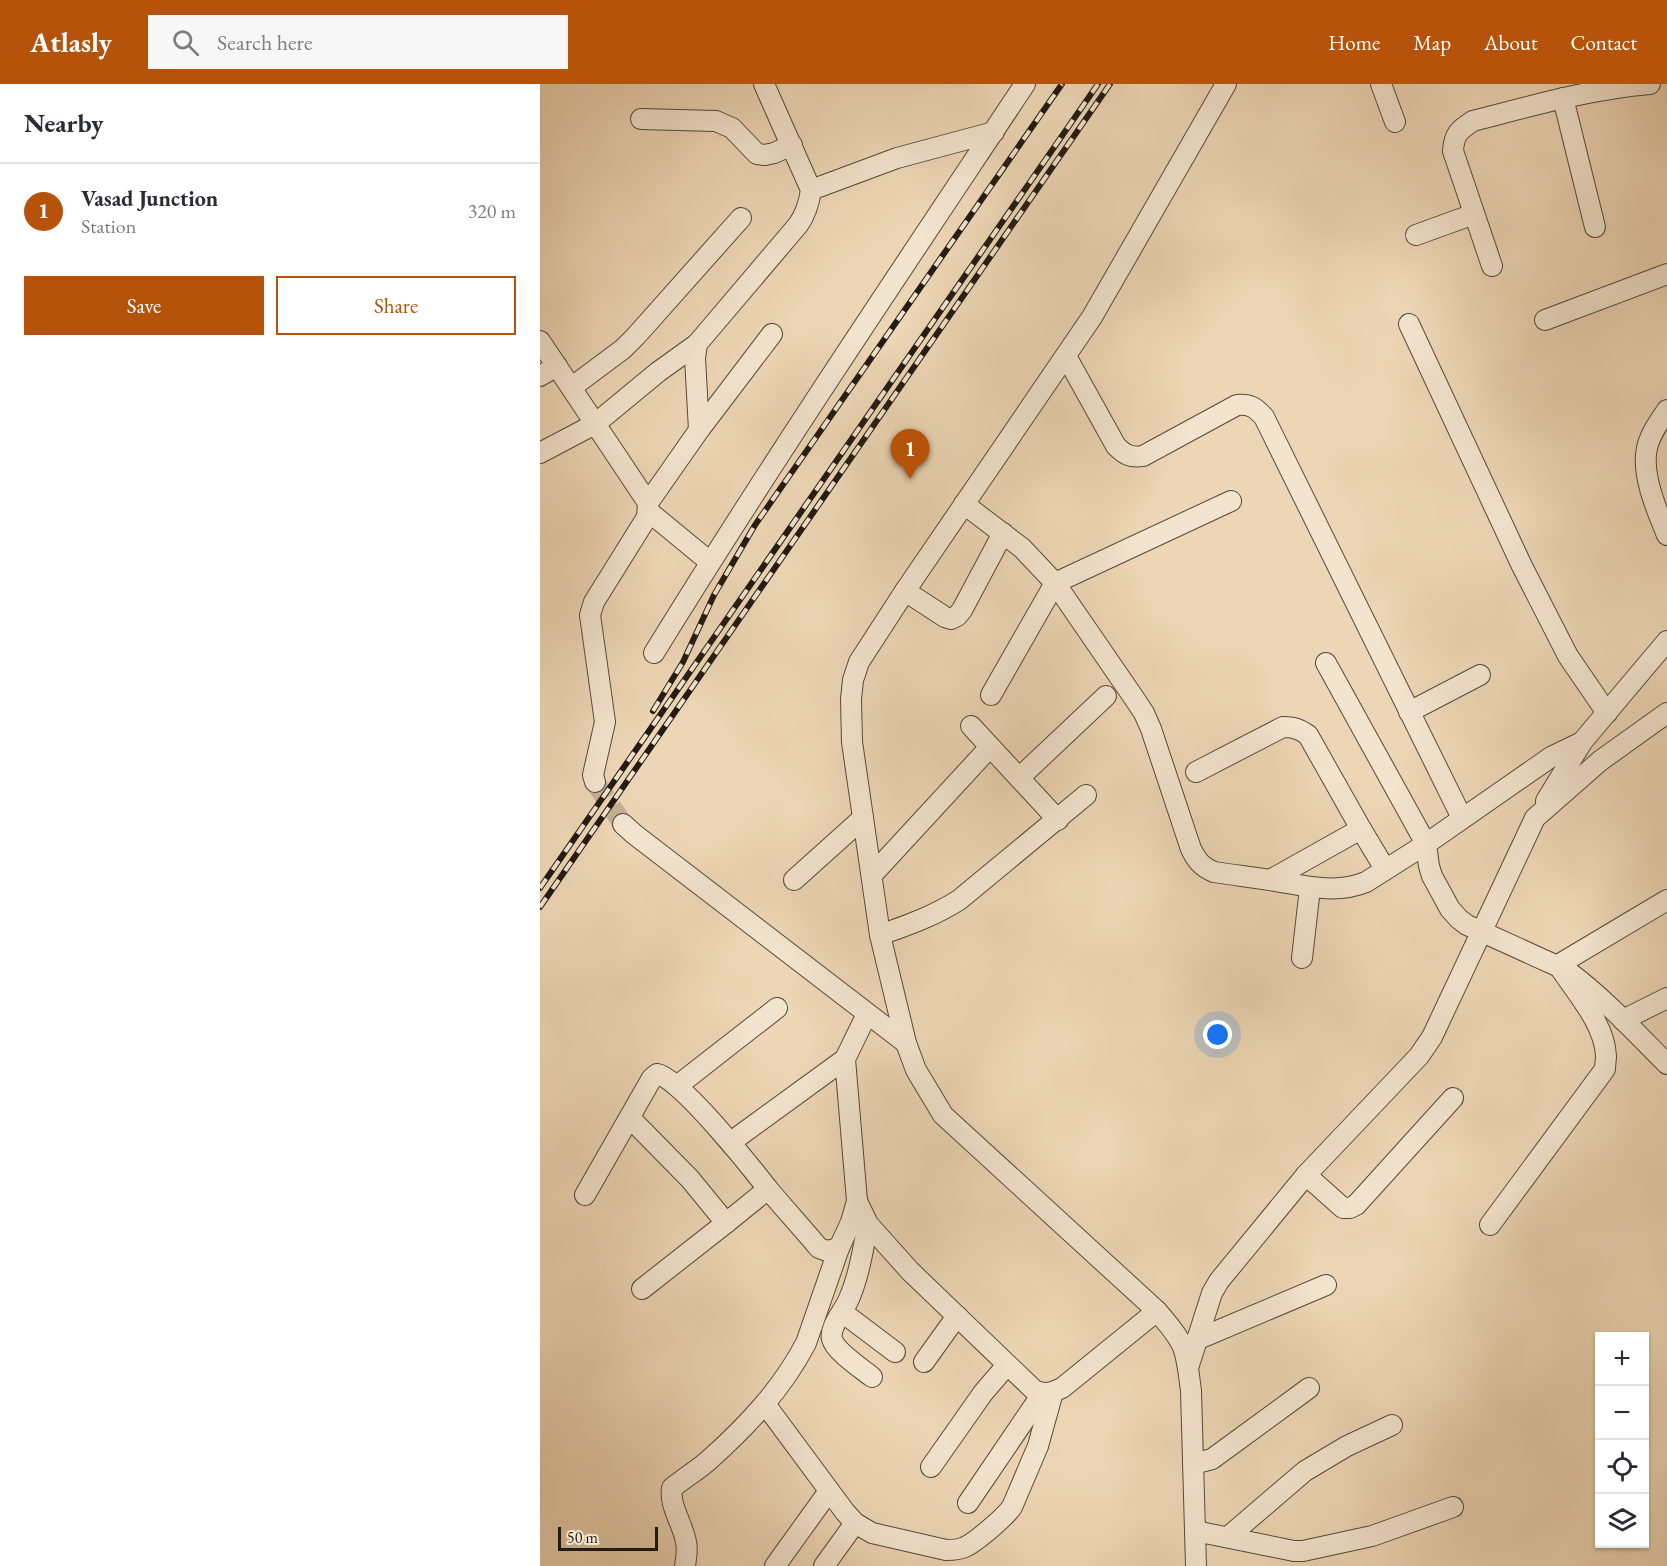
<!DOCTYPE html>
<html lang="en">
<head>
<meta charset="utf-8">
<style>
	:root { --surface:#fff; --page:#f7f7f7; --text:#2b2b33; --muted:#7c7c81; --line:#e1e1e2; --accent:#b45309 }
	body { margin:0; font-family:"EB Garamond",serif; background:var(--page); color:var(--text) }
	.controls { position:absolute; right:18px; bottom:18px; display:grid; overflow:hidden; border-radius:0px; box-shadow:0 2px 4px #0004 }
	.controls button { width:54px; height:54px; display:grid; place-items:center; padding:0; border:0; border-bottom:2px solid var(--line); background:var(--surface); color:var(--text); font:30px sans-serif }
	.scale { position:absolute; left:18px; bottom:15px; width:100px; box-sizing:border-box; padding-left:6px; border:3px solid #231a12; border-top:0; font-size:16px; line-height:21px; white-space:nowrap; color:#231a12; -webkit-text-stroke:4px #f3e4cf; paint-order:stroke }
	.you { position:absolute; left:678px; top:951px; width:21px; height:21px; margin:-15px; border:4px solid #fff; border-radius:50%; background:#1a73e8; box-shadow:0 0 0 9px #1a73e833 }
	.badge { display:grid; place-items:center; width:39px; height:39px; border-radius:50%; background:var(--accent); color:#fff; font-size:20px; font-weight:700 }
	.pin { position:absolute; translate:-50% -50px; filter:drop-shadow(0 2px 3px #0008) }
	.pin::after { content:''; position:absolute; top:32px; width:21px; height:18px; background:inherit; clip-path:polygon(0 0,100% 0,50% 100%) }
	.list { margin:0; padding:0; list-style:none }
	h2 { display:flex; justify-content:space-between; align-items:center; height:78px; margin:0; padding:0 24px; font-size:26px }
	h2 small { font-size:20px; font-weight:400; color:var(--muted) }
	.list li { display:grid; grid-template-columns:39px 1fr auto; gap:18px; align-items:center; box-sizing:border-box; height:96px; padding:0 24px; border-top:2px solid var(--line) }
	.list b { display:block; font-size:22px; white-space:nowrap }
	.list p { margin:0; font-size:20px; white-space:nowrap; color:var(--muted) }
	.list em { font-size:20px; font-style:normal; color:var(--muted) }
	.actions { display:flex; gap:12px; padding:18px 24px }
	.actions a { flex:1; padding:14px 0; border:2px solid var(--accent); border-radius:0px; text-align:center; font-size:21px; color:var(--accent) }
	.actions .main { background:var(--accent); color:#fff }
	.icon { flex:none; width:33px; height:33px; fill:none; stroke:currentColor; stroke-width:2; stroke-linecap:round; stroke-linejoin:round }
	.map { position:relative; flex:none; width:1127px; height:1482px; overflow:hidden }
	header { display:flex; align-items:center; gap:36px; box-sizing:border-box; height:84px; padding:0 30px; background:var(--accent); color:#fff }
	header strong { font-size:28px }
	nav { display:flex; gap:33px; margin-inline-start:auto; font-size:21px }
	.search { width:420px; height:54px; background:var(--page); display:flex; align-items:center; gap:15px; box-sizing:border-box; padding:0 21px; border-radius:0px; color:var(--muted); font-size:22px }
	main { display:flex }
	aside { flex:1; background:var(--surface) }
	.map>svg:first-child { display:block }
</style>
</head>
<body>
<header>
<strong>Atlasly</strong>
<div class="search"><svg class="icon" aria-label="search" viewBox="0 0 24 24"><circle cx="10" cy="10" r="6"/><path d="M15 15l6 6"/></svg>Search here</div>
<nav><a>Home</a><a>Map</a><a>About</a><a>Contact</a></nav>
</header>
<main>
<aside>
<h2>Nearby<small></small></h2>
<ul class="list">
<li><span class="badge">1</span><div><b>Vasad Junction</b><p>Station</p></div><em>320 m</em></li>
</ul>
<div class="actions"><a class="main">Save</a><a>Share</a></div>
</aside>
<div class="map">
<svg width="1127" height="1482" viewBox="0 0 1127 1482">
	<rect width="100%" height="100%" fill="#edd6b5"/>
	<filter id="stains"><feTurbulence type="fractalNoise" baseFrequency=".00333" numOctaves="4"/><feColorMatrix values="0 0 0 0 .2 0 0 0 0 .09 0 0 0 0 .02 0 0 0 .5 -.17"/></filter>
	<radialGradient id="worn" r=".72"><stop offset=".6" stop-color="#630" stop-opacity="0"/><stop offset="1" stop-color="#630" stop-opacity=".3"/></radialGradient>
	<g fill="none" stroke-linecap="round" stroke-linejoin="round">
		<!-- minor-tunnel -->
		<path stroke="#c5b094" stroke-width="20" stroke-dasharray="20 10" stroke-linecap="butt" d="M55 698 83 740"/>
		<!-- minor casing -->
		<g stroke="#56493b" stroke-width="22">
			<g id="minor">
				<path d="M841 0 855 38"/>
				<path d="M1023 14 1055 143"/>
				<path d="M101 35 176 37 192 44 217 70 225 71 234 69 252 61"/>
				<path d="M271 106 357 74 454 48"/>
				<path d="M876 151 934 130"/>
				<path d="M952 182 913 67C914 50 919 46 933 37 991 22 1050 5 1110 0"/>
				<path d="M1005 236 1127 190"/>
				<path d="M869 240 982 482 1028 572 1067 629"/>
				<path d="M0 257 108 419 107 433 54 518 50 531 65 638 53 691 55 698"/>
				<path d="M526 272 576 362C585 371 591 374 603 372L697 321C710 320 715 323 724 333L922 734"/>
				<path d="M0 292 17 282"/>
				<path d="M32 303 83 265 96 252 201 134"/>
				<path d="M1127 326C1119 338 1110 350 1107 364 1101 390 1117 427 1127 451"/>
				<path d="M159 346 155 274 157 260 258 141C266 130 269 120 271 106L224 0"/>
				<path d="M0 369 55 340 118 288 157 260"/>
				<path d="M108 419 159 346 232 250"/>
				<path d="M424 420 482 464 515 499 594 614 604 629 611 645 651 765C657 777 662 783 674 788 693 791 711 793 730 796 761 801 795 811 826 798L886 760 1011 673 1042 658"/>
				<path d="M108 427 170 478"/>
				<path d="M365 507 405 533 411 535 417 532 422 526 463 449"/>
				<path d="M114 569C233 376 360 188 485 0"/>
				<path d="M786 579 886 760 889 782 892 792 910 825 919 835 927 841 1026 886C1063 913 1095 948 1127 980"/>
				<path d="M451 611 515 499 691 417"/>
				<path d="M869 628 940 591"/>
				<path d="M431 642 518 736"/>
				<path d="M656 688 743 643C754 643 759 645 768 651L821 745 845 785"/>
				<path d="M479 694 566 612"/>
				<path d="M1006 717 1042 658 1127 557"/>
				<path d="M83 740 94 750 366 959"/>
				<path d="M332 791 450 663"/>
				<path d="M254 796 323 734"/>
				<path d="M730 796 821 745"/>
				<path d="M340 851C368 841 394 832 419 816L546 711"/>
				<path d="M762 874 770 804"/>
				<path d="M1083 936 1127 914"/>
				<path d="M137 1002 237 924"/>
				<path d="M90 1034 150 1095 186 1139"/>
				<path d="M191 1058 305 975"/>
				<path d="M766 1091 803 1124H810L816 1121 913 1014"/>
				<path d="M45 1111 112 994 117 990C139 993 211 1083 228 1105 245 1125 262 1144 279 1164L287 1167 299 1164"/>
				<path d="M317 1117 328 1140 370 1187 494 1306C505 1311 511 1309 522 1304L617 1227"/>
				<path d="M328 1140C323 1165 319 1193 308 1217 303 1228 289 1243 292 1255 295 1267 322 1285 332 1293"/>
				<path d="M950 1141 1065 985C1065 981 1066 976 1066 972 1065 940 1035 907 1018 881L1127 816"/>
				<path d="M102 1205 186 1139 228 1105"/>
				<path d="M302 1228 355 1268"/>
				<path d="M656 1256 786 1201"/>
				<path d="M384 1278 417 1232"/>
				<path d="M648 1284 672 1209 679 1197 766 1091 879 972 892 953 995 734 1060 677 1127 629"/>
				<path d="M225 1320 305 1428 315 1439 332 1449 406 1466C413 1466 419 1466 425 1463 436 1458 465 1433 472 1423L498 1362 513 1308"/>
				<path d="M653 1380 672 1375 769 1304"/>
				<path d="M391 1383 443 1309 467 1281"/>
				<path d="M428 1419 502 1310"/>
				<path d="M655 1447 754 1467H763L832 1452 913 1423"/>
				<path d="M688 1453 765 1387 807 1362 852 1341"/>
				<path d="M145 1482C146 1474 148 1466 146 1458 143 1440 129 1422 132 1404 144 1394 158 1386 169 1376 207 1342 242 1305 266 1259L299 1164 311 1138 317 1117 305 975 327 930"/>
				<path d="M235 1482 289 1407"/>
				<path d="M284 1482 315 1439"/>
				<path d="M656 1482 651 1307C649 1292 648 1277 643 1263 637 1249 626 1238 617 1227L403 1031 376 986 366 959 340 851 312 658 311 615 313 596 319 578 365 507 552 233 686 0"/>
			</g>
		</g>
		<!-- minor -->
		<use href="#minor" stroke="#f3e4cf" stroke-width="20"/>
		<!-- rail casing -->
		<g stroke="#231a12" stroke-width="6">
			<g id="rail">
				<path d="M113 627 143 578 174 511 215 441 522 0"/>
				<path d="M0 804 558 0"/>
				<path d="M0 823 570 0"/>
			</g>
		</g>
		<!-- rail -->
		<use href="#rail" stroke="#f3e4cf" stroke-width="4" stroke-dasharray="11" stroke-linecap="butt"/>
	</g>
	<rect width="100%" height="100%" filter="url(#stains)"/>
	<rect width="100%" height="100%" fill="url(#worn)"/>
</svg>
<div class="controls">
<button>+</button>
<button>−</button>
<button><svg class="icon" aria-label="locate" viewBox="0 0 24 24"><circle cx="12" cy="12" r="6"/><path d="M12 2v4M12 18v4M2 12h4M18 12h4"/></svg></button>
<button><svg class="icon" aria-label="layers" viewBox="0 0 24 24"><path d="M12 4l9 5-9 5-9-5zM3 14l9 5 9-5"/></svg></button>
</div>
<div class="scale">50 m</div>
<div class="you"></div>
<div class="pin badge" style="left:370px;top:395px">1</div>
</div>
</main>
</body>
</html>
